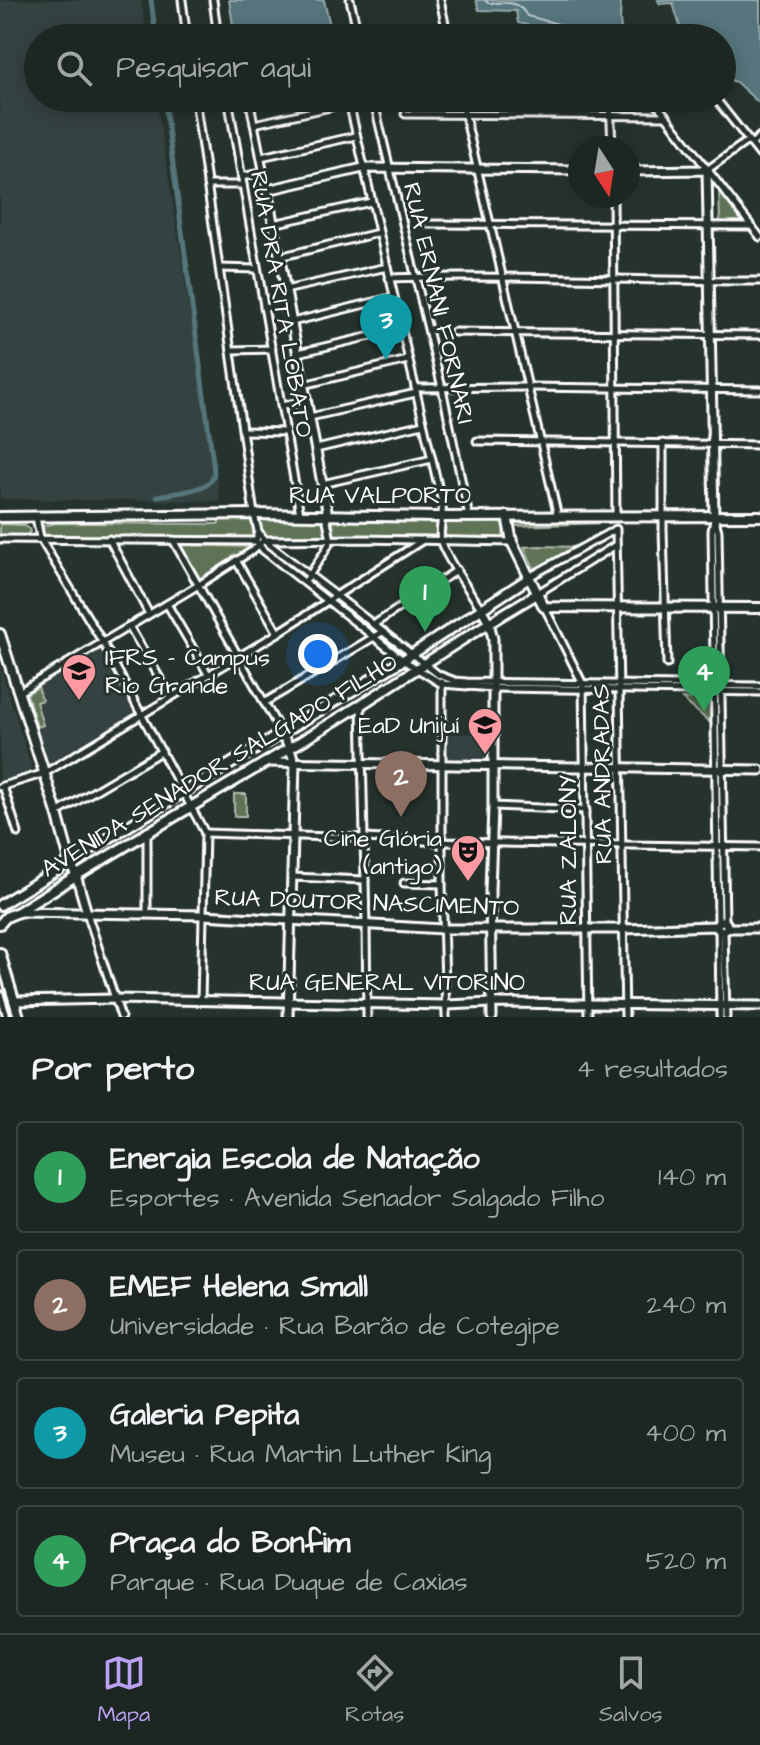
<!DOCTYPE html>
<html lang="pt">
<head>
<meta charset="utf-8">
<style>
	:root { --surface:#1c2622; --page:#29322f; --text:#f1f3f6; --muted:#a0a5a5; --line:#3a4340; --accent:#bca0f2 }
	body { margin:0; font-family:"Architects Daughter",sans-serif; background:var(--page); color:var(--text) }
	.compass { position:absolute; left:568px; top:136px; width:72px; height:72px; border-radius:50%; background:var(--surface); box-shadow:0 4px 20px #0003; rotate:168deg }
	.you { position:absolute; left:318px; top:654px; width:28px; height:28px; margin:-20px; border:6px solid #fff; border-radius:50%; background:#1a73e8; box-shadow:0 0 0 12px #1a73e833 }
	.badge { display:grid; place-items:center; width:52px; height:52px; border-radius:50%; background:var(--accent); color:#fff; font-size:26px; font-weight:700 }
	.pin { position:absolute; translate:-50% -66px; filter:drop-shadow(0 2px 4px #0008) }
	.pin::after { content:''; position:absolute; top:42px; width:28px; height:24px; background:inherit; clip-path:polygon(0 0,100% 0,50% 100%) }
	.list { margin:0; padding:0; list-style:none }
	h2 { display:flex; justify-content:space-between; align-items:center; height:104px; margin:0; padding:0 32px; font-size:34px }
	h2 small { font-size:26px; font-weight:400; color:var(--muted) }
	.list li { display:grid; grid-template-columns:52px 1fr auto; gap:24px; align-items:center; box-sizing:border-box; height:112px; margin:0 16px 16px; padding:0 16px; border:2px solid var(--line); border-radius:8px }
	.list b { display:block; font-size:30px; white-space:nowrap }
	.list p { margin:0; font-size:26px; white-space:nowrap; color:var(--muted) }
	.list em { font-size:26px; font-style:normal; color:var(--muted) }
	.icon { flex:none; width:44px; height:44px; fill:none; stroke:currentColor; stroke-width:2; stroke-linecap:round; stroke-linejoin:round }
	.map { position:relative; flex:none; width:760px; height:1017px; overflow:hidden }
	.search { position:absolute; background:var(--surface); box-shadow:0 4px 20px #0003; left:24px; right:24px; top:24px; height:88px; display:flex; align-items:center; gap:20px; box-sizing:border-box; padding:0 28px; border-radius:44px; color:var(--muted); font-size:30px }
	.sheet { height:616px; background:var(--surface) }
	nav { display:flex; justify-content:space-around; align-items:center; box-sizing:border-box; height:112px; border-top:2px solid var(--line); background:var(--surface); font-size:22px; color:var(--muted) }
	nav a { display:grid; justify-items:center; gap:4px }
	nav .on { color:var(--accent) }
	.map>svg:first-child { display:block }
</style>
</head>
<body>
<div class="map">
<svg width="760" height="1017" viewBox="0 0 760 1017">
	<rect width="100%" height="100%" fill="#26332d"/>
	<filter id="ink" filterUnits="userSpaceOnUse"><feTurbulence type="fractalNoise" baseFrequency=".0125" numOctaves="2"/><feDisplacementMap in="SourceGraphic" scale="16" xChannelSelector="R" yChannelSelector="G"/><feConvolveMatrix kernelMatrix="1 2 1 2 8 2 1 2 1" color-interpolation-filters="sRGB"/></filter>
	<g filter="url(#ink)">
		<!-- built -->
		<g fill="#354343">
			<path d="M0 0H141L147 38H38V98H156L220 501 0 499Z"/>
			<path d="M99 650 134 714 49 765 27 694Z"/>
			<path d="M0 666 33 773 0 783Z"/>
			<path d="M487 733 488 758 449 759 448 734Z"/>
		</g>
		<!-- green -->
		<g fill="#5e7357" stroke="#aeb9ab" stroke-width="2">
			<path d="M719 189 747 225 720 224Z"/>
			<path d="M260 519 323 520 325 521 327 536H266L263 535 259 523Z"/>
			<path d="M220 520H252L254 538 44 536 43 526 56 523 218 524Z"/>
			<path d="M516 520 613 521 610 523 513 526Z"/>
			<path d="M333 521H437L438 535 337 536 334 535Z"/>
			<path d="M446 521 502 520 504 521 503 537 447 538 445 535Z"/>
			<path d="M0 524 24 525 29 529 30 532 26 535H0Z"/>
			<path d="M180 545 253 547 199 579Z"/>
			<path d="M539 546 578 547 535 570 524 547Z"/>
			<path d="M38 687 42 700 36 702 43 725 37 727 27 694Z"/>
			<path d="M712 697V724L682 699Z"/>
			<rect x="234" y="794" width="12" height="22"/>
		</g>
		<!-- water -->
		<g fill="#57757b" stroke="#9aacb0" stroke-width="2">
			<path d="M229 0H324L333 38H235Z"/>
			<path d="M476 0H621L620 19 622 38H585L518 23 516 11 479 10Z"/>
			<path d="M658 0H760V104L736 82 722 77V38H676L681 30 673 3 660 4Z"/>
		</g>
		<g fill="none" stroke-linecap="round" stroke-linejoin="round">
			<!-- shore -->
			<path stroke="#bcc8ca" stroke-width="2" d="M485 0 488 3C508 3 518 0 527 16L574 28 578 32V38"/>
			<!-- canal -->
			<g stroke="#57757b" stroke-width="5">
				<path d="M151 0 156 38"/>
				<path d="M157 496C171 493 209 492 213 476 215 472 213 467 213 462L164 98"/>
			</g>
			<!-- minor casing -->
			<g stroke="#fff" stroke-width="11">
				<g id="minor">
					<path d="M182 0 187 38"/>
					<path d="M213 0 218 38"/>
					<path d="M350 0 359 38"/>
					<path d="M440 0 448 38"/>
					<path d="M195 98 254 514 258 531 264 540 439 675 455 681 467 682 760 686"/>
					<path d="M228 98 300 514"/>
					<path d="M249 98 267 190"/>
					<path d="M348 98 442 503C444 516 438 530 441 542 446 559 472 594 482 610"/>
					<path d="M373 98 442 388 469 517"/>
					<path d="M461 98 558 517"/>
					<path d="M610 98 612 148"/>
					<path d="M652 98 760 237"/>
					<path d="M715 98 760 155"/>
					<path d="M405 114 667 116"/>
					<path d="M254 124 349 103"/>
					<path d="M261 157 356 136"/>
					<path d="M707 170 746 142 753 143 760 136"/>
					<path d="M242 177 263 172"/>
					<path d="M207 185H243"/>
					<path d="M613 196 616 516"/>
					<path d="M273 224 371 202"/>
					<path d="M428 224 751 226"/>
					<path d="M279 257 378 233"/>
					<path d="M220 268 257 269"/>
					<path d="M389 278C513 274 637 281 760 281"/>
					<path d="M285 290 387 267"/>
					<path d="M264 308 288 304"/>
					<path d="M292 322 394 297"/>
					<path d="M454 332 760 335"/>
					<path d="M231 350 272 349"/>
					<path d="M298 353 401 329"/>
					<path d="M303 385 408 360"/>
					<path d="M415 388 529 387 760 390"/>
					<path d="M281 406 306 401"/>
					<path d="M310 417 416 393"/>
					<path d="M243 431 285 432"/>
					<path d="M477 441 760 445"/>
					<path d="M663 443V529L667 664"/>
					<path d="M316 449 423 424"/>
					<path d="M322 484 432 459"/>
					<path d="M714 516 718 531 725 922"/>
					<path d="M36 517 40 538 103 643 205 833 201 1001"/>
					<path d="M714 519 712 531 718 922"/>
					<path d="M258 532 256 541 263 550 403 660 442 684 493 688 760 692"/>
					<path d="M0 539 256 541"/>
					<path d="M109 539 149 614"/>
					<path d="M173 540 282 734"/>
					<path d="M266 540 363 539 511 542"/>
					<path d="M236 560 278 633"/>
					<path d="M529 577 616 529 625 1017"/>
					<path d="M305 582 325 551 331 540 326 516"/>
					<path d="M538 593 616 545"/>
					<path d="M167 604 208 674"/>
					<path d="M545 608 583 684 588 1017"/>
					<path d="M373 625 457 570"/>
					<path d="M129 626 171 697"/>
					<path d="M442 682V884L446 1017"/>
					<path d="M19 692 197 586 252 551 264 540"/>
					<path d="M264 703 382 632"/>
					<path d="M361 706 366 925 367 1017"/>
					<path d="M3 786 18 833"/>
					<path d="M0 787 45 773 278 633 423 540"/>
					<path d="M493 806 586 810"/>
					<path d="M57 813 162 751"/>
					<path d="M205 833 364 838 443 842 760 847"/>
					<path d="M292 877 365 880"/>
					<path d="M404 883 442 884"/>
					<path d="M87 913 121 1017"/>
					<path d="M147 914V831"/>
					<path d="M719 930 720 1017"/>
					<path d="M724 931 726 1017"/>
					<path d="M0 994 7 1017"/>
				</g>
			</g>
			<!-- tertiary casing -->
			<g stroke="#fff" stroke-width="13">
				<g id="tertiary">
					<path d="M628 171 707 170 714 516"/>
					<path d="M326 516 327 510 267 190 363 168 580 170"/>
					<path d="M482 610 489 622 493 639V806L490 891 492 1017"/>
					<path d="M282 734 289 747 295 763 288 1017"/>
					<path d="M266 762 760 770"/>
					<path d="M76 875 87 913"/>
					<path d="M20 912 203 915 443 929H623L714 926 718 928"/>
					<circle cx="722" cy="926" r="5"/>
					<path d="M725 930 730 928H760"/>
					<path d="M14 1001 115 999 446 1005 492 1003 760 1006"/>
				</g>
			</g>
			<!-- primary casing -->
			<g stroke="#fff" stroke-width="14">
				<g id="primary">
					<path d="M507 516 512 542 544 607 760 608"/>
					<path d="M0 517 254 514 436 517 760 516"/>
					<path d="M0 634 57 813 70 861 76 875"/>
					<path d="M0 905 184 792 400 662 529 578"/>
					<path d="M0 924 6 917 18 912C131 840 248 775 362 704 420 667 477 629 537 594"/>
					<path d="M0 953 19 1017"/>
				</g>
			</g>
			<!-- minor -->
			<use href="#minor" stroke="#26332d" stroke-width="5"/>
			<!-- tertiary -->
			<use href="#tertiary" stroke="#26332d" stroke-width="7"/>
			<!-- primary -->
			<use href="#primary" stroke="#26332d" stroke-width="8"/>
		</g>
	</g>
	<!-- icons -->
	<defs>
		<g id="university-pin" transform="scale(1.8)"><path d="M0 17L-7.5 6A9.5 9.5 0 1 1 7.5 6Z" fill="#ff9aa2" stroke="#26332d"/><path d="M0-5L7-2L0 1L-7-2ZM-4 1L0 2.5L4 1V4Q0 6-4 4Z" fill="#111"/></g>
		<g id="theatre-pin" transform="scale(1.8)"><path d="M0 17L-7.5 6A9.5 9.5 0 1 1 7.5 6Z" fill="#ff9aa2" stroke="#26332d"/><path d="M-5-5.5Q0-4 5-5.5V0Q5 5 0 6Q-5 5-5 0ZM-3.3-2.5H-1v1.5H-3.3ZM1-2.5H3.3v1.5H1ZM-2.8 1Q0 5.5 2.8 1Z" fill="#111"/></g>
	</defs>
	<g fill-rule="evenodd">
		<use href="#university-pin" x="79" y="671"/>
		<use href="#university-pin" x="485" y="725"/>
		<use href="#theatre-pin" x="468" y="852"/>
	</g>
	<g text-anchor="middle" stroke-width="6" stroke-linejoin="round" paint-order="stroke">
		<!-- street labels -->
		<g font-size="24" fill="#fff" stroke="#26332d">
			<text transform="translate(439 303) rotate(77)" y="8">RUA ERNANI FORNARI</text>
			<text transform="translate(282 304) rotate(80)" y="8">RUA DRA RITA LOBATO</text>
			<text x="380" y="503">RUA VALPORTO</text>
			<text transform="translate(219 765) rotate(-31)" y="8">AVENIDA SENADOR SALGADO FILHO</text>
			<text transform="translate(602 774) rotate(-91)" y="8">RUA ANDRADAS</text>
			<text transform="translate(568 850) rotate(-90)" y="8">RUA ZALONY</text>
			<text transform="translate(367 902) rotate(2)" y="8">RUA DOUTOR NASCIMENTO</text>
			<text x="387" y="990">RUA GENERAL VITORINO</text>
		</g>
		<!-- poi labels -->
		<g font-size="24" fill="#fff" stroke="#26332d" text-anchor="end">
			<text x="105" y="665" text-anchor="start">IFRS - Campus<tspan x="105" dy="28">Rio Grande</tspan></text>
			<text x="459" y="733">EaD Unijuí</text>
			<text x="442" y="846">Cine Glória<tspan x="442" dy="28">(antigo)</tspan></text>
		</g>
	</g>
</svg>
<svg class="compass" viewBox="-18 -18 36 36"><path d="M0-13l5 13h-10z" fill="#e53935"/><path d="M0 13l5-13h-10z" fill="#a0a5a5"/></svg>
<div class="you"></div>
<div class="pin badge" style="left:425px;top:632px;background:#2e9e5b">1</div>
<div class="pin badge" style="left:401px;top:817px;background:#8d6e63">2</div>
<div class="pin badge" style="left:386px;top:360px;background:#0f9aa8">3</div>
<div class="pin badge" style="left:704px;top:712px;background:#2e9e5b">4</div>
<div class="search"><svg class="icon" aria-label="search" viewBox="0 0 24 24"><circle cx="10" cy="10" r="6"/><path d="M15 15l6 6"/></svg>Pesquisar aqui</div>
</div>
<section class="sheet">
<h2>Por perto<small>4 resultados</small></h2>
<ul class="list">
<li><span class="badge" style="background:#2e9e5b">1</span><div><b>Energia Escola de Natação</b><p>Esportes · Avenida Senador Salgado Filho</p></div><em>140 m</em></li>
<li><span class="badge" style="background:#8d6e63">2</span><div><b>EMEF Helena Small</b><p>Universidade · Rua Barão de Cotegipe</p></div><em>240 m</em></li>
<li><span class="badge" style="background:#0f9aa8">3</span><div><b>Galeria Pepita</b><p>Museu · Rua Martin Luther King</p></div><em>400 m</em></li>
<li><span class="badge" style="background:#2e9e5b">4</span><div><b>Praça do Bonfim</b><p>Parque · Rua Duque de Caxias</p></div><em>520 m</em></li>
</ul>
</section>
<nav>
<a class="on"><svg class="icon" aria-label="map" viewBox="0 0 24 24"><path d="M3 6l6-2 6 2 6-2v14l-6 2-6-2-6 2zM9 4v14M15 6v14"/></svg>Mapa</a>
<a><svg class="icon" aria-label="directions" viewBox="0 0 24 24"><path d="M12 3l9 9-9 9-9-9zM9 14v-3h6M13 9l2 2-2 2"/></svg>Rotas</a>
<a><svg class="icon" aria-label="saved" viewBox="0 0 24 24"><path d="M7 4h10v16l-5-4-5 4z"/></svg>Salvos</a>
</nav>
</body>
</html>
